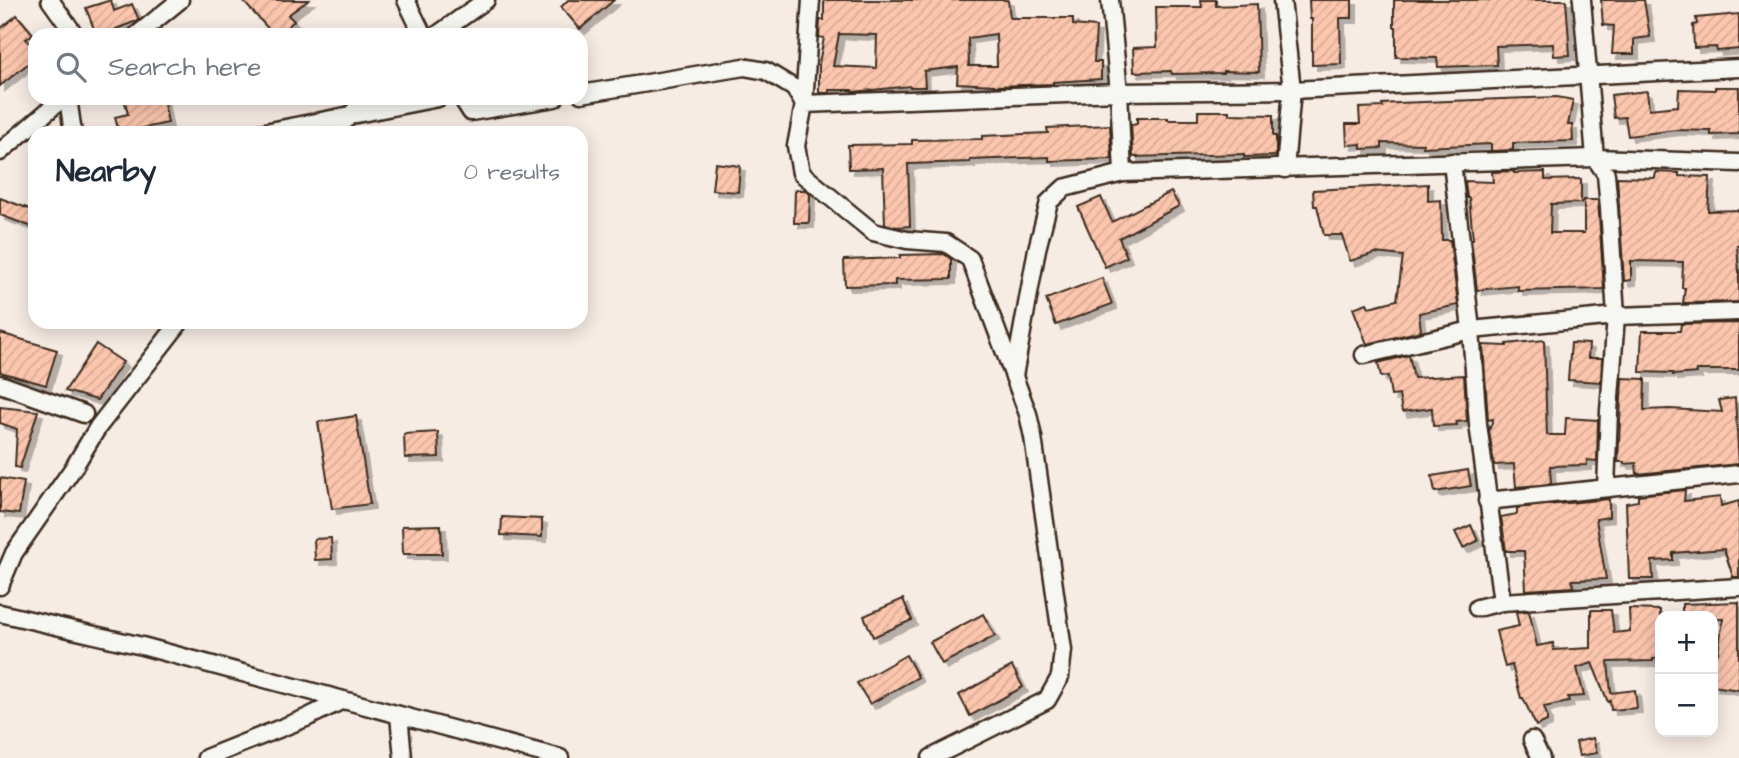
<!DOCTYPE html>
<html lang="en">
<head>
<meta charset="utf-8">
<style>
	:root { --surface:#fff; --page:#f2f2f3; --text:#1f2937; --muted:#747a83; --line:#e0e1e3 }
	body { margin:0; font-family:"Architects Daughter",sans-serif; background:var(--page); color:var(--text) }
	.controls { position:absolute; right:21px; bottom:21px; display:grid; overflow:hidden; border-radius:14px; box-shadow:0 4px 18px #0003 }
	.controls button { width:63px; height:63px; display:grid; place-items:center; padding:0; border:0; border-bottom:2px solid var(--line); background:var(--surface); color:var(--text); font:35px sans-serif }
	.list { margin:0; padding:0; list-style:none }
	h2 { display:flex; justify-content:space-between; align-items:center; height:91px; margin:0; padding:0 28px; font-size:30px }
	h2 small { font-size:23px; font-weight:400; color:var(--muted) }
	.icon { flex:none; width:38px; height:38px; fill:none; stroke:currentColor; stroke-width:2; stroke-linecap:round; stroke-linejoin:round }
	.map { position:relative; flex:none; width:1739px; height:758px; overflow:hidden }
	.search { position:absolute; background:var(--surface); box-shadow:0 4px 18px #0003; left:28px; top:28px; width:560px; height:77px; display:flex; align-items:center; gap:18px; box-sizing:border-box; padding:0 24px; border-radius:21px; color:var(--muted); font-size:26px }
	.panel { position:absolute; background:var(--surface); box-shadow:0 4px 18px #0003; left:28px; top:126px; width:560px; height:203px; border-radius:21px }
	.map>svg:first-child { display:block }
</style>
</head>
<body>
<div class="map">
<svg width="1739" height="758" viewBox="0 0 1739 758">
	<defs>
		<pattern id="building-hatch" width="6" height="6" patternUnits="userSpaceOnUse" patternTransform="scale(1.75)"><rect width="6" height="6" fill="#fcc6ae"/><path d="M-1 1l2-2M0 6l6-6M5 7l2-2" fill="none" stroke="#d9aa95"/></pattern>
		<filter id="shadow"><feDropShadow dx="5" dy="5" stdDeviation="0" flood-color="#0004"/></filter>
	</defs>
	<rect width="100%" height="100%" fill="#f7ece4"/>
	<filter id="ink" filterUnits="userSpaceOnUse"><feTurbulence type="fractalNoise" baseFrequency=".0143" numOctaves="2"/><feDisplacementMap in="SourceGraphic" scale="14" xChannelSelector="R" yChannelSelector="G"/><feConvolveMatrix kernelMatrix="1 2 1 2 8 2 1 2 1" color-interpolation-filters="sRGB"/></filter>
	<g filter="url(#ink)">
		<!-- building -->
		<g fill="url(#building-hatch)" stroke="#3b2a1e" stroke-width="2" fill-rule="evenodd" filter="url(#shadow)">
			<path d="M111 0 114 11 132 4 139 20 116 29 121 35H99L94 29 86 8Z"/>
			<path d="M242 0H309L288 15 294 21 278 35H274Z"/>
			<path d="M568 0H614L580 29 561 7Z"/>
			<path d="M824 0H1008L1010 18H1073V25L1096 27 1094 62H1101V79L1053 82V84L994 86V85L957 83 958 67 924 71 925 87H910V86L853 92 852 90H829V93H819V63L824 38 819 37 820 20H824ZM839 34 877 35 876 68 833 66ZM996 34 997 66H969L968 38Z"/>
			<path d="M1201 0H1216V6L1257 4 1259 72 1223 71V73L1172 74 1171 71 1134 72 1133 48 1157 47 1156 7H1202Z"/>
			<path d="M1309 0H1352V18H1340L1341 64 1312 65V19H1310Z"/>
			<path d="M1394 0H1566L1570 55 1554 56 1553 44 1496 46 1497 65 1438 67 1437 58 1396 57V27H1394Z"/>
			<path d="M1601 0H1644L1650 37 1634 39V54H1612L1614 26 1603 25Z"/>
			<path d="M1739 14V49L1717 51 1716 47 1694 48 1693 25 1697 24 1696 18Z"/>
			<path d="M17 15 33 34 26 39 35 50V58L0 86V29Z"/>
			<path d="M1715 87H1739V134L1711 135V131L1676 130 1628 136 1625 117 1614 118 1611 95 1647 91 1649 109 1678 106 1679 89 1715 90Z"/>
			<path d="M1557 97 1573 100 1568 125H1572L1573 141 1513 143V150L1491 151V144L1423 147V144L1382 143V148L1361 149V144L1347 145 1346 124H1360L1359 108 1383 107 1382 104 1398 103Z"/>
			<path d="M124 98H163L168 123 119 133 115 117 128 114Z"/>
			<path d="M1198 111H1229V114L1273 115V136H1276V156L1244 157V154L1133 157 1131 125 1137 124V118H1168V120H1198Z"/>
			<path d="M1110 125 1112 159 1049 161V157L970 160V162L908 164 910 226 897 227 885 224 883 168 849 169 848 145 912 144V140L982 139V136L1048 133 1047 128Z"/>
			<path d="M715 163 740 166 738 192 712 190Z"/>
			<path d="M1514 171V173L1545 172V180L1581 179V203L1551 204 1550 233H1584V200H1598L1604 289 1518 291V286L1477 290 1471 239H1473L1469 198H1467L1465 181 1493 182 1492 172Z"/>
			<path d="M1656 172 1679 173V176L1710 177 1708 211 1739 210V245H1737L1739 272V302L1683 303 1685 288H1682L1683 262 1631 261V280L1624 281 1617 177 1655 178Z"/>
			<path d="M1428 184V201L1441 200 1442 240H1450L1458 305 1419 313 1421 331 1367 344 1353 308 1367 303 1369 307 1397 300 1403 256 1375 253 1350 261 1342 235H1324L1317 206H1314L1313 190Z"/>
			<path d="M795 190H806L810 194 809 223H794Z"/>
			<path d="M1171 192 1179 206 1119 238 1127 257 1105 267 1078 207 1101 197 1112 222Z"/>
			<path d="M0 198 35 211V228L0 215Z"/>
			<path d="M944 254 951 259V279L895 280V285L845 286 844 260 900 258V255Z"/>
			<path d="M1102 278 1112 304 1056 325 1046 299Z"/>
			<path d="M1739 323V370H1696L1697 373 1673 375V373L1640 372 1642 331H1680L1681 324Z"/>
			<path d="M0 333 57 350 46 385 0 372Z"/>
			<path d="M1544 340 1547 435H1565L1566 418 1598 420 1597 461 1587 460V465L1550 466 1551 484 1516 487 1514 464 1494 465 1489 431 1493 419 1488 420 1483 345 1507 346V344Z"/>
			<path d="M1571 343 1589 344 1588 358H1602L1601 382 1568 380Z"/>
			<path d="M96 344 123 362 97 400 65 391Z"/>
			<path d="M1409 355 1414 378 1464 375 1467 421 1456 422 1457 425 1433 426 1432 408 1402 412 1399 395 1391 396 1388 376 1381 377 1378 363Z"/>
			<path d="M1622 378 1645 379 1644 410 1670 409 1722 412 1719 400 1735 398 1739 464 1637 474 1636 463 1624 464V462H1618Z"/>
			<path d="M0 407 38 411 20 468 15 467 17 429 0 423Z"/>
			<path d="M356 416 370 504 332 509 318 422Z"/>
			<path d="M438 432 439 457 405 458 404 434Z"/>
			<path d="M1468 470 1471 486 1435 492 1432 476Z"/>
			<path d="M0 478 24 482 19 514 0 512Z"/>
			<path d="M1685 490 1684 501 1720 497 1721 506 1739 501V577H1733L1724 549 1673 553V560L1652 561 1653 579H1629L1626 503 1638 501V495Z"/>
			<path d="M1609 499V517L1596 519 1606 579 1572 580 1574 587 1526 590 1524 551H1506L1501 517 1517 514V508Z"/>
			<path d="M502 517 542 519V537L501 535Z"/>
			<path d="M441 525 442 554H403L402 526Z"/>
			<path d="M1471 525 1478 541 1463 548 1455 532Z"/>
			<path d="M331 538 332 559 315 560 314 539Z"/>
			<path d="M903 599 912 620 873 637 864 616Z"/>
			<path d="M1739 602V690L1713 686V653H1718L1723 619H1713V616H1682V604Z"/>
			<path d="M1629 609 1660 610V658L1653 659V661L1608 662 1611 693 1635 690 1637 708 1611 710 1610 701 1608 702 1592 663 1577 668 1584 696 1568 697 1569 702 1544 707 1547 715V721L1536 726 1523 698H1521L1512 665 1505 667 1496 631 1519 626 1516 612 1529 611 1537 646 1553 643 1554 650 1591 648V610H1611L1614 633 1630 631Z"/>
			<path d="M983 614 995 636 942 664 930 642Z"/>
			<path d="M906 655 918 677 870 704 857 683Z"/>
			<path d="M1012 666 1023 687 970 716 959 695Z"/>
			<path d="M1593 738 1597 753 1579 756 1576 742Z"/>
		</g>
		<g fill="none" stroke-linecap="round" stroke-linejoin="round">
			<!-- minor casing -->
			<g stroke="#3b2a1e" stroke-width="21">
				<g id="minor">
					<path d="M50 0 75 35"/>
					<path d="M406 0 423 35"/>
					<path d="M1110 0 1119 92 1123 173"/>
					<path d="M1282 0 1292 90 1285 169"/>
					<path d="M1582 0 1595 158 1606 174 1609 208 1616 316 1609 411 1606 488"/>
					<path d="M137 35 180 0"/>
					<path d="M437 35 486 0"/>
					<path d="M581 94 744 67 766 71 794 88 804 104 811 0"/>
					<path d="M68 98 73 133"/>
					<path d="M462 98 471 112 555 98"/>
					<path d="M260 133 438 98"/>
					<path d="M335 133 349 116 368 98"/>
					<path d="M0 152 63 98"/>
					<path d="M1452 162 1471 330 1478 424 1502 602 1739 587"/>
					<path d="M1364 355 1471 330 1616 316 1739 312"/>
					<path d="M1014 376 1037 249 1049 202 1064 188 1123 173 1595 158 1739 163"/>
					<path d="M0 384 84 414"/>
					<path d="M1487 501 1739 474"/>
					<path d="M0 586 14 553 74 467 98 427 180 322"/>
					<path d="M1477 608 1502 602"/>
					<path d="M0 613 142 646 560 758"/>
					<path d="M399 715 403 758"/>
					<path d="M1532 740 1541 758"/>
					<path d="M206 758 306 718 343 700"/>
					<path d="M931 758 1047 700 1060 677 1063 650 1033 437 1028 414 970 259 946 243 907 240 873 232 801 173 796 146 804 104 1119 92 1292 90 1739 68"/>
				</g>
			</g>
			<!-- minor -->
			<use href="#minor" stroke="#f6f6f2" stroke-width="16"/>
		</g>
	</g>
</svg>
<div class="controls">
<button>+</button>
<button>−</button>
</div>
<div class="search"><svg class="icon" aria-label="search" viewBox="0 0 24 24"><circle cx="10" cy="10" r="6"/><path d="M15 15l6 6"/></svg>Search here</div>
<section class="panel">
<h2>Nearby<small>0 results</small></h2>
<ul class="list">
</ul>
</section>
</div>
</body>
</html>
